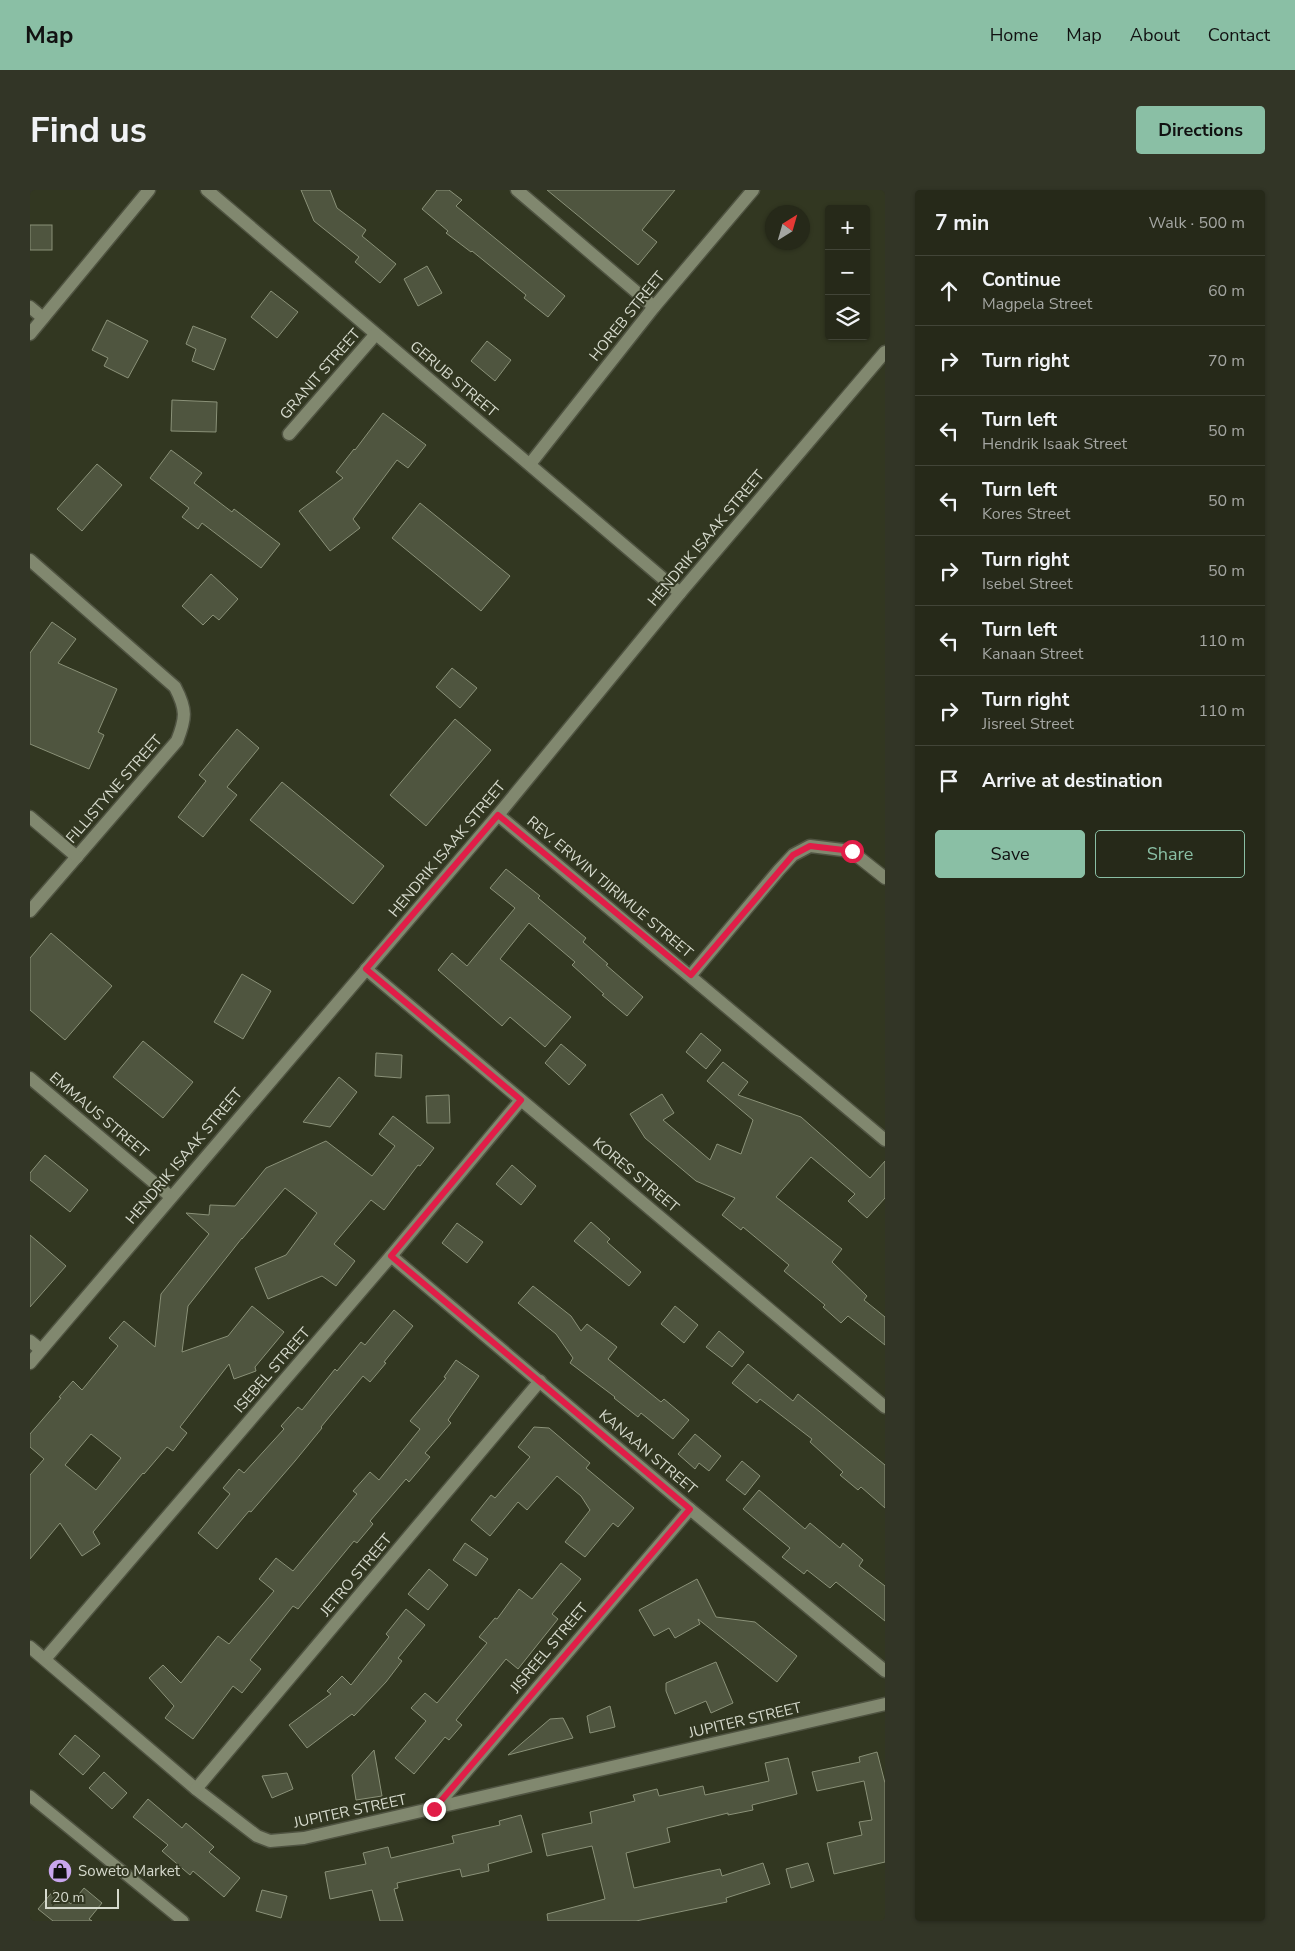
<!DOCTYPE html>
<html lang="en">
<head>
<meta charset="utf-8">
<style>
	:root { --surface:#262919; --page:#323526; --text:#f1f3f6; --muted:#a4a6a2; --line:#424538; --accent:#8abfa5 }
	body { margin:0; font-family:"Nunito Sans",sans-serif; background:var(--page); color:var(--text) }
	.controls { position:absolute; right:15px; top:15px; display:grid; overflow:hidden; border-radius:5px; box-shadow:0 1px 4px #0004 }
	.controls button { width:45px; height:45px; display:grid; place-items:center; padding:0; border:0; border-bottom:1px solid var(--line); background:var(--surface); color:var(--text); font:25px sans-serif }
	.compass { position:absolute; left:735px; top:15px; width:45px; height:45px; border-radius:50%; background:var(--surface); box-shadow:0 1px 4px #0004; rotate:37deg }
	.scale { position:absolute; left:15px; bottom:12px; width:74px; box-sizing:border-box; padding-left:5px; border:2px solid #d6dacd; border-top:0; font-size:14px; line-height:18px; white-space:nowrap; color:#d6dacd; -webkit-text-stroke:4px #323721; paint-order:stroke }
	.stop { position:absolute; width:15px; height:15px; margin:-11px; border:4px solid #e11d48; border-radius:50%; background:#fff }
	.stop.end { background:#e11d48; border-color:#fff; box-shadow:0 1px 5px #0008 }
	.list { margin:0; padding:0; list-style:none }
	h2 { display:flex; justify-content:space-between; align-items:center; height:65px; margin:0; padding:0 20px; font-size:21px }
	h2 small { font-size:16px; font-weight:400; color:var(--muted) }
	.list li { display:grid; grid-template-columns:32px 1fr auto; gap:15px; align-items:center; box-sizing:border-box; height:70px; padding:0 20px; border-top:1px solid var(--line) }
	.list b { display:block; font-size:19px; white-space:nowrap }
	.list p { margin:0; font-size:16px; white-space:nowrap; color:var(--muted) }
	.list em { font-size:16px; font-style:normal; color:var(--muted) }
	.actions { display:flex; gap:10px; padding:15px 20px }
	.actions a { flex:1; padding:11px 0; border:1px solid var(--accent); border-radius:5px; text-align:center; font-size:18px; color:var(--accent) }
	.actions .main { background:var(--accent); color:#111 }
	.icon { flex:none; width:28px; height:28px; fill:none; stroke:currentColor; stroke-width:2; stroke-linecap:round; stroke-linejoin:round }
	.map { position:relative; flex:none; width:855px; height:1731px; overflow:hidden; border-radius:5px }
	header { display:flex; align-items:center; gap:30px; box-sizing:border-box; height:70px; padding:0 25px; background:var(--accent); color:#111 }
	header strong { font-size:24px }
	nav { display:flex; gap:28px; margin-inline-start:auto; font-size:18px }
	.intro { display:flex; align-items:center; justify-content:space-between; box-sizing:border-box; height:120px; padding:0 30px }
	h1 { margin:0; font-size:35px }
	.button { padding:12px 22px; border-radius:5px; background:var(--accent); color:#111; font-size:18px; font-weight:700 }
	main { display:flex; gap:30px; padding:0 30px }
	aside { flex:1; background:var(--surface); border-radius:5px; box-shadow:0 1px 4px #0004 }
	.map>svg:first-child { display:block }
</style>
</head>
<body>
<header>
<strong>Map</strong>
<nav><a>Home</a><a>Map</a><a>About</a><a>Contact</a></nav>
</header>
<div class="intro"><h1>Find us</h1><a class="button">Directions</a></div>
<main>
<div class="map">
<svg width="855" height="1731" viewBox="0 0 855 1731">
	<rect width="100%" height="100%" fill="#323721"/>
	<!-- building -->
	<g fill="#4f553f" stroke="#8a9178" fill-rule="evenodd">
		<path d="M271 0H300L307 18 336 40 332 46 366 74 350 93 325 72 329 67 284 31Z"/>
		<path d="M407 0H419L432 10 426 16 535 106 518 127 494 108 496 105 442 61 441 62 416 43 418 41 392 19Z"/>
		<path d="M517 0H645L612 40 627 52 608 75Z"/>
		<rect x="0" y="35" width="22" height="25"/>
		<path d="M397 76 412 103 388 116 374 89Z"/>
		<path d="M241 101 268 122 247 148 221 127Z"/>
		<path d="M77 130 118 151 98 188 74 176 78 168 62 160Z"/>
		<path d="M163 136 196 149 184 180 162 171 166 159 156 154Z"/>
		<path d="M457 151 481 170 465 191 441 171Z"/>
		<path d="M142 210 187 212 186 242 141 241Z"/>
		<path d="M353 223 396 255 378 278 367 270 323 329 330 338 300 361 269 321 313 288 306 282 324 259 325 260Z"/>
		<path d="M141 260 172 283 164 293 202 322 204 319 250 354 231 378 172 333 168 339 152 327 159 318 120 288Z"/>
		<path d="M67 274 92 295 52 341 27 319Z"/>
		<path d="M390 313 480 386 451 421 362 348Z"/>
		<path d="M181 384 208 409 189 430 183 425 173 435 152 416Z"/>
		<path d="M22 432 46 449 28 473 87 499 68 542 74 545 59 579 0 554V463Z"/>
		<path d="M422 478 447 498 430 518 406 497Z"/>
		<path d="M425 529 461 560 396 636 360 605Z"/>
		<path d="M207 539 229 558 197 597 207 605 173 647 148 627 176 591 169 585Z"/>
		<path d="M252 592 354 676 323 714 220 630Z"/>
		<path d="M476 679 510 706 508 708 556 748 553 752 578 774 576 775 613 807 597 826 572 805 574 804 542 775 545 772 499 733 470 769 541 827 515 857 480 827 472 836 408 780 422 763 437 776 485 718 460 698Z"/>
		<path d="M21 743 82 796 35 850 0 820V768Z"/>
		<path d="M212 784 241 801 213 849 184 832Z"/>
		<path d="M671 843 691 860 676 879 656 862Z"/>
		<path d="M113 851 163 892 133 928 83 887Z"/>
		<path d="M531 854 556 875 539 895 515 873Z"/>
		<path d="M346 863 372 865 371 888 345 886Z"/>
		<path d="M693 872 718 892 708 905 771 927 840 988 855 971V1008L837 1028 818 1011 825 1004 781 967 746 1007 812 1059 802 1072 837 1106 834 1110 855 1127V1155L818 1126 811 1133 793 1117 795 1115 754 1081 759 1075 713 1037 711 1040 692 1025 705 1008 666 991 615 948 600 924 632 904 644 923 633 930 680 970 687 954 711 964 723 930 677 891Z"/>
		<path d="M309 887 327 902 300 937 273 932Z"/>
		<path d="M419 905 420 933H397L396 906Z"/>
		<path d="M363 926 404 958 390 976 388 975 354 1020 341 1010 304 1054 325 1071 306 1096 292 1086 238 1109 225 1078 256 1065 287 1023 255 998 212 1049V1048L158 1116 152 1162 198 1146 222 1116 254 1142 225 1177 226 1181 204 1189 199 1174 150 1237 157 1243 143 1261 137 1257 114 1284 113 1283 63 1342 70 1354 52 1366 30 1333 0 1369V1285L14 1269 0 1257V1244L31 1208 29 1207 43 1191 52 1200 88 1156 79 1148 94 1131 125 1157 131 1104 179 1044 156 1023 179 1025 180 1015 205 1016 236 978 296 951 342 986 365 956 349 944ZM61 1244 91 1268 66 1300 35 1275Z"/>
		<path d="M15 965 58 1000 40 1022 0 990V983Z"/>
		<path d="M482 975 506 996 491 1015 466 994Z"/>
		<path d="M561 1032 580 1049 577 1052 611 1082 599 1096 544 1051Z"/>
		<path d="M427 1033 453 1052 437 1073 412 1053Z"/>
		<path d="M0 1045 36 1076 0 1117Z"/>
		<path d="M503 1096 541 1126 551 1141 557 1134 587 1157 578 1169 631 1212 634 1209 659 1230 643 1249 611 1223 608 1227 584 1208 585 1207 540 1173 543 1168 526 1144 488 1113Z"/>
		<path d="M645 1116 668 1135 654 1153 631 1134Z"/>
		<path d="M364 1120 383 1136 354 1172 356 1173 340 1192 333 1186 291 1237 292 1238 265 1271 221 1322 219 1321 187 1359 168 1343 200 1304 193 1298 209 1279 214 1283 254 1239 251 1236 268 1217 272 1220 305 1179 307 1181 331 1152 335 1155Z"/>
		<path d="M689 1141 714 1162 702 1177 676 1157Z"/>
		<path d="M426 1170 449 1186 418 1230 421 1233 395 1263 400 1267 379 1292 376 1289 340 1331 343 1334 327 1353 324 1351 268 1419 263 1416 220 1470 231 1479 212 1503 203 1496 163 1549 135 1528 144 1516 119 1488 133 1475 151 1493 188 1446 199 1454 244 1401 229 1389 246 1368 263 1381 327 1304 323 1301 340 1282 349 1290 390 1239 380 1231 416 1188 414 1187Z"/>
		<path d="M718 1174 763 1211 768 1204 855 1275V1318L831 1297 828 1300 810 1285 813 1282 780 1252 782 1249 730 1209 727 1213 702 1193Z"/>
		<path d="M504 1237 519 1238 560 1273 556 1278 604 1318 588 1337 583 1333 555 1367 535 1352 560 1320 551 1306 527 1286 497 1320 488 1312 460 1346 441 1330 461 1305 465 1308 500 1267 488 1257Z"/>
		<path d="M665 1244 691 1266 679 1281 669 1273 665 1279 648 1264Z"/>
		<path d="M712 1271 730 1286 715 1305 696 1290Z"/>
		<path d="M729 1300 775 1339 780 1333 810 1358 813 1353 833 1370 829 1376 855 1396V1431L806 1392 800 1398 777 1380 774 1384 752 1367 760 1358 713 1319Z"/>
		<path d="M435 1353 458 1369 446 1386 423 1370Z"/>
		<path d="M531 1373 551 1389 522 1424 528 1429 488 1479 476 1469 426 1530 432 1535 419 1550 415 1547 384 1584 365 1568 396 1531 381 1518 395 1503 407 1513 457 1453 449 1447 465 1428 467 1429 489 1399 502 1409Z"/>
		<path d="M399 1379 418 1395 398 1420 378 1404Z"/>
		<path d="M667 1389 686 1427 725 1432 767 1466 747 1492 668 1429 670 1434 645 1448 639 1438 624 1446 609 1420Z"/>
		<path d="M376 1419 395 1435 368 1468 372 1471 356 1492 324 1526 322 1524 277 1558 259 1535 301 1504 297 1501 312 1486 321 1495 359 1447 356 1444Z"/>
		<path d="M686 1472 703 1513 681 1523 676 1511 645 1524 636 1501V1493Z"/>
		<path d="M580 1516 585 1537 560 1543 557 1526Z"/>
		<path d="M533 1528 543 1548 478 1565 520 1529Z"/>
		<path d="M45 1545 70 1566 53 1585 29 1564Z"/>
		<path d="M344 1560 352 1606 326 1610 322 1585Z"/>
		<path d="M847 1562 855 1593V1672L804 1684 797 1653 832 1645 829 1632 842 1630 834 1591 787 1601 782 1582 830 1572 829 1567Z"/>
		<path d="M758 1568 767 1604 722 1615 723 1620 698 1625V1623L637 1638 640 1652 596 1663 604 1698 690 1679 692 1686 733 1673 740 1694 696 1708 697 1712 606 1731H518L517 1724 575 1709 562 1656 517 1666 512 1644 562 1633 560 1622 605 1611 603 1605 627 1599 629 1606 673 1596 675 1605 739 1591 735 1573Z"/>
		<path d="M74 1582 97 1603 82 1619 59 1598Z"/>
		<path d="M257 1583 263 1599 242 1608 232 1586Z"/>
		<path d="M118 1609 152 1638 156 1633 184 1657 179 1662 210 1688 194 1707 163 1681 160 1685 132 1661 138 1655 103 1627Z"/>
		<path d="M491 1625 502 1662 458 1674 459 1681 432 1687 430 1679 367 1693 368 1698 364 1699 373 1731H350L342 1700 300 1709 295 1682 336 1674 333 1663 358 1657 361 1668 424 1653 422 1646 470 1635 469 1631Z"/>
		<path d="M778 1673 784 1691 761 1698 756 1679Z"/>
		<path d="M54 1698 72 1713 59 1729 62 1731H23L8 1719 24 1700 41 1714Z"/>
		<path d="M232 1700 257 1706 251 1728 226 1721Z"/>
	</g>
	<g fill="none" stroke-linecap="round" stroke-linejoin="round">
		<!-- lane casing -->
		<g stroke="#4f5341" stroke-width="14">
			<path id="lane" d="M0 1606 153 1731"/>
		</g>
		<!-- street casing -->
		<g stroke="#4f5341" stroke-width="15">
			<g id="street">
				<path d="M177 0 650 403"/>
				<path d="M487 0 624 117"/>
				<path d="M0 117 13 128"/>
				<path d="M0 144 119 0"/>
				<path d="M259 244 345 145"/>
				<path d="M500 274 624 117 723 0"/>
				<path d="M0 370 145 497C157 520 156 528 147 551L0 721"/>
				<path d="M468 625 855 950"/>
				<path d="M0 627 47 667"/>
				<path d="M336 779 855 1217"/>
				<path d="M661 785 749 680 763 665 780 656 821 661 855 688"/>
				<path d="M0 888 141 1007"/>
				<path d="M361 1066 660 1319 855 1481"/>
				<path d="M0 1151 11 1160"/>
				<path d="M0 1173 468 625 650 403 855 162"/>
				<path d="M0 1457 166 1599 227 1646 240 1651 274 1648 855 1514"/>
				<path d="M15 1469 361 1066 491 910"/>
				<path d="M166 1599 510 1191"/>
				<path d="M404 1619 660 1319"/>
			</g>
		</g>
		<!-- lane -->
		<use href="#lane" stroke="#81886f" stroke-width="11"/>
		<!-- street -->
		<use href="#street" stroke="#81886f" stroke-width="12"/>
	</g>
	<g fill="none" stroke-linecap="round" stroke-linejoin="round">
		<!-- route -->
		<path stroke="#e11d48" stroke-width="6" d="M404 1619 660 1319 361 1066 491 910 336 779 468 625 661 785 763 665 780 656 822 661"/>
	</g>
	<!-- icons -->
	<defs>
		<g id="shop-disc" transform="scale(1.25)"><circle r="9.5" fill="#c8a5ee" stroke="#323721"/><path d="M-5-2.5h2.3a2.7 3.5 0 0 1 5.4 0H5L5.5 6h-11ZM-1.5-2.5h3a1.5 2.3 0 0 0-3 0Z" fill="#111"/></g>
	</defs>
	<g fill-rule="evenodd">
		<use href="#shop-disc" x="30" y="1681"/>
	</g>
	<g text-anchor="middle" stroke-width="4" stroke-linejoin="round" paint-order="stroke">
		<!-- street labels -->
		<g font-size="15" fill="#d6dacd" stroke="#323721">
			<text transform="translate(597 126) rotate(-51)" y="5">HOREB STREET</text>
			<text transform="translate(290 184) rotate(-49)" y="5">GRANIT STREET</text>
			<text transform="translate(424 189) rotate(40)" y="5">GERUB STREET</text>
			<text transform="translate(676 348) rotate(-50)" y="5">HENDRIK ISAAK STREET</text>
			<text transform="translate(84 599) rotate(-49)" y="5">FILLISTYNE STREET</text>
			<text transform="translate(417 659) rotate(-50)" y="5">HENDRIK ISAAK STREET</text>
			<text transform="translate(580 697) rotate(40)" y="5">REV. ERWIN TJIRIMUE STREET</text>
			<text transform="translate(69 925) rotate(40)" y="5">EMMAUS STREET</text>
			<text transform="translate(154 966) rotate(-50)" y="5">HENDRIK ISAAK STREET</text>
			<text transform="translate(606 985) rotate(40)" y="5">KORES STREET</text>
			<text transform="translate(242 1180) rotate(-49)" y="5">ISEBEL STREET</text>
			<text transform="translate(618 1262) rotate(40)" y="5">KANAAN STREET</text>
			<text transform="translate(326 1385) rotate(-50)" y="5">JETRO STREET</text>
			<text transform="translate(519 1458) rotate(-50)" y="5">JISREEL STREET</text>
			<text transform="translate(715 1530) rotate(-13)" y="5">JUPITER STREET</text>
			<text transform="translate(320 1621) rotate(-12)" y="5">JUPITER STREET</text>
		</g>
		<!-- poi labels -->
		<g font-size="15" fill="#d6dacd" stroke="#323721" text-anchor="start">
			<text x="48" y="1686">Soweto Market</text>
		</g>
	</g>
</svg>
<div class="controls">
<button>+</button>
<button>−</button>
<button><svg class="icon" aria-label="layers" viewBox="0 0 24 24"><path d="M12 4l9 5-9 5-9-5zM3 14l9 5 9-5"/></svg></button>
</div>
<svg class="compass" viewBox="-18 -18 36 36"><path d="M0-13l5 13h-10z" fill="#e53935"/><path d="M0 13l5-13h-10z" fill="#a4a6a2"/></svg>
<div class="scale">20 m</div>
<div class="stop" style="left:822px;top:661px"></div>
<div class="stop end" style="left:404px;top:1619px"></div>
</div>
<aside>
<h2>7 min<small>Walk · 500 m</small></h2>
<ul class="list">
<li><svg class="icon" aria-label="ahead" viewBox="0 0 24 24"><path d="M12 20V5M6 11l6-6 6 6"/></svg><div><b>Continue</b><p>Magpela Street</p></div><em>60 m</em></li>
<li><svg class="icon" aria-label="right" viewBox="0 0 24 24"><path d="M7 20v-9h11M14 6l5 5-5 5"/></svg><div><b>Turn right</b></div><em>70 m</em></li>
<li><svg class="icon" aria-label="left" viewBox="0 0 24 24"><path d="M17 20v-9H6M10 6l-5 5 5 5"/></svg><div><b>Turn left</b><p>Hendrik Isaak Street</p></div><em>50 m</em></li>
<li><svg class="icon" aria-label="left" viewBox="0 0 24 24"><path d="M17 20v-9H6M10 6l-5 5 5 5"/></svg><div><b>Turn left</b><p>Kores Street</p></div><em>50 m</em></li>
<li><svg class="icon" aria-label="right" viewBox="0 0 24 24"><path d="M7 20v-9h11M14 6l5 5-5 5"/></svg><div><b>Turn right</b><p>Isebel Street</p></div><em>50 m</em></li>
<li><svg class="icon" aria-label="left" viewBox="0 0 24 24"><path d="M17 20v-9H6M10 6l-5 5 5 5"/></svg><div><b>Turn left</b><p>Kanaan Street</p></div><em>110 m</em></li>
<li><svg class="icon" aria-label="right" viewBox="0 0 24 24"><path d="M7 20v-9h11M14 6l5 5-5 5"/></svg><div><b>Turn right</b><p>Jisreel Street</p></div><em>110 m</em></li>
<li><svg class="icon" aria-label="arrive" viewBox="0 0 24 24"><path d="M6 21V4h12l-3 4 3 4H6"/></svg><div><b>Arrive at destination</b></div></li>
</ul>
<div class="actions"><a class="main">Save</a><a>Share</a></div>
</aside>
</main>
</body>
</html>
